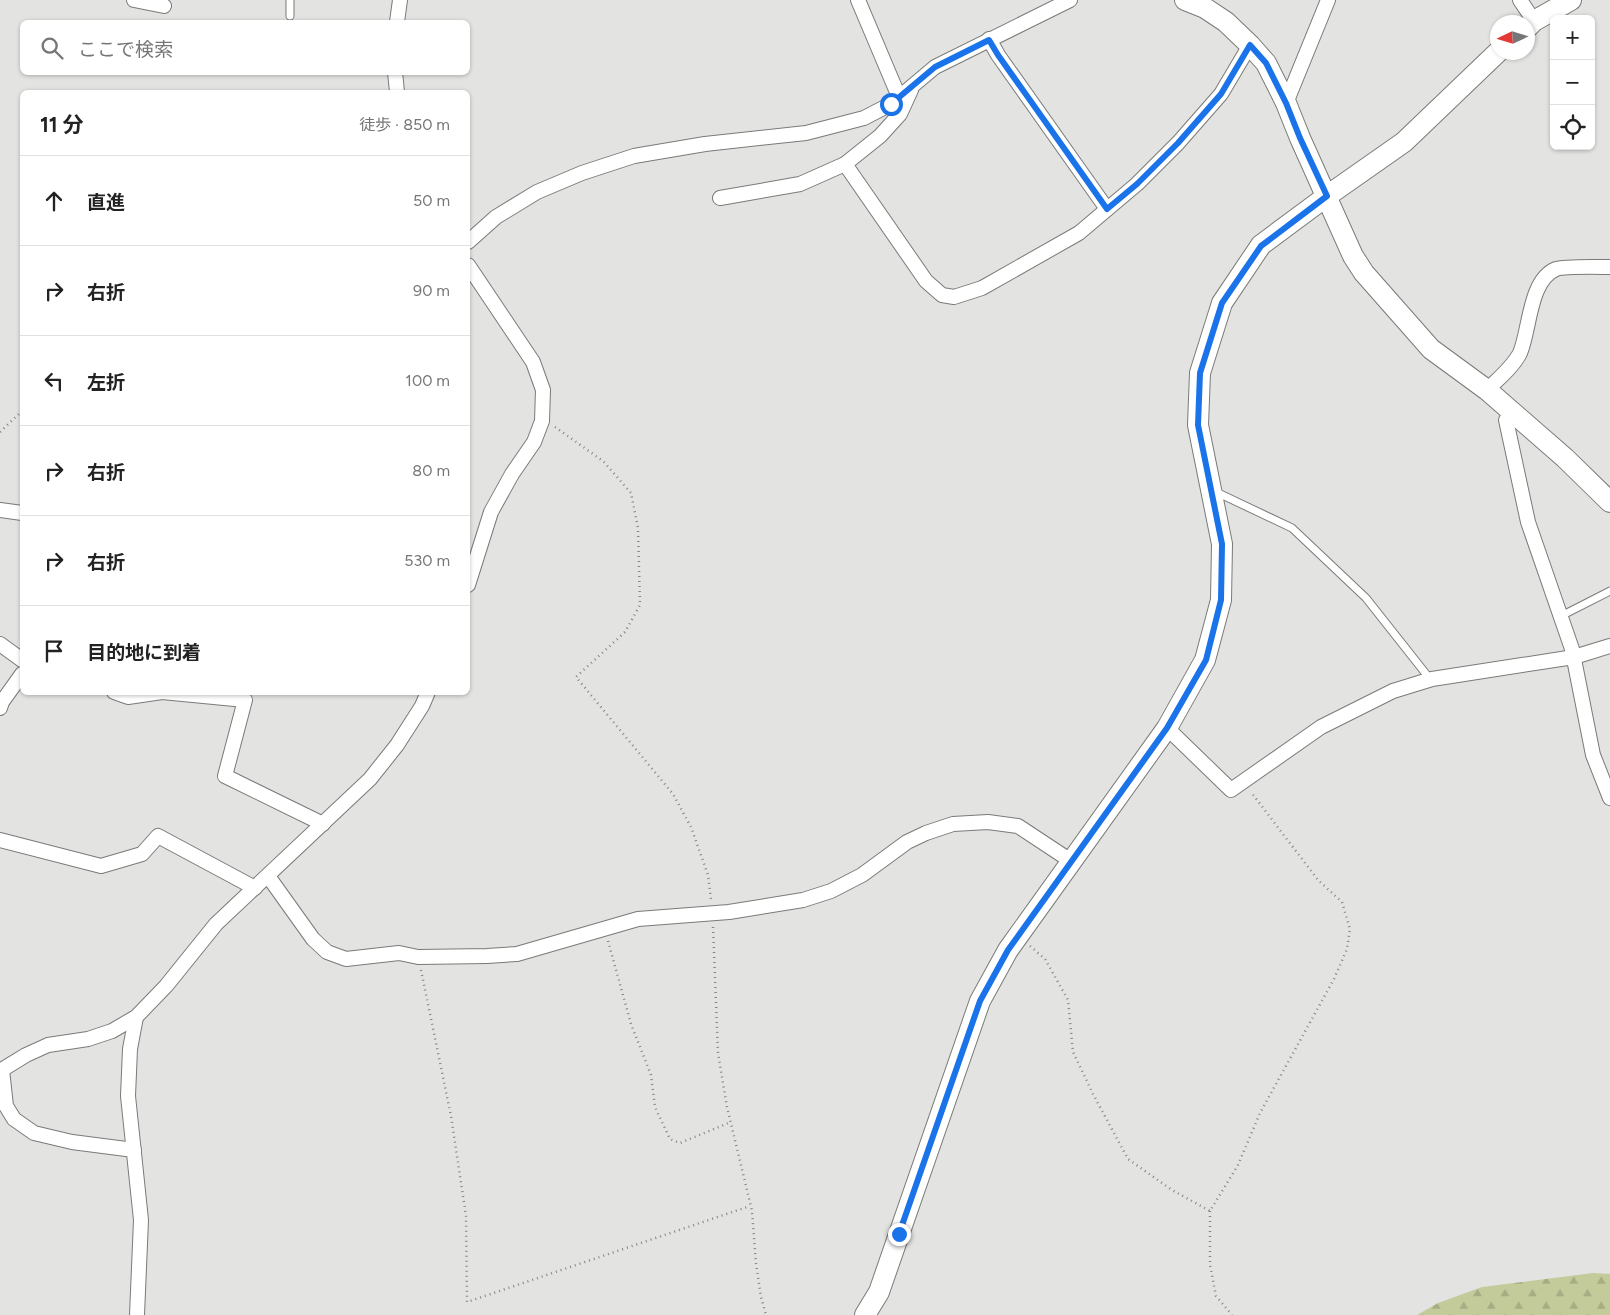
<!DOCTYPE html>
<html lang="ja">
<head>
<meta charset="utf-8">
<style>
	:root { --surface:#fff; --page:#f2f2f2; --text:#222; --muted:#767676; --line:#e0e0e0 }
	body { margin:0; font-family:Figtree,"Noto Sans JP",sans-serif; background:var(--page); color:var(--text) }
	.controls { position:absolute; right:15px; top:15px; display:grid; overflow:hidden; border-radius:8px; box-shadow:0 1px 4px #0004 }
	.controls button { width:45px; height:45px; display:grid; place-items:center; padding:0; border:0; border-bottom:1px solid var(--line); background:var(--surface); color:var(--text); font:25px sans-serif }
	.compass { position:absolute; left:1490px; top:15px; width:45px; height:45px; border-radius:50%; background:var(--surface); box-shadow:0 1px 4px #0004; rotate:266deg }
	.stop { position:absolute; width:15px; height:15px; margin:-11px; border:4px solid #1a73e8; border-radius:50%; background:#fff }
	.stop.end { background:#1a73e8; border-color:#fff; box-shadow:0 1px 5px #0008 }
	.list { margin:0; padding:0; list-style:none }
	h2 { display:flex; justify-content:space-between; align-items:center; height:65px; margin:0; padding:0 20px; font-size:21px }
	h2 small { font-size:16px; font-weight:400; color:var(--muted) }
	.list li { display:grid; grid-template-columns:32px 1fr auto; gap:15px; align-items:center; box-sizing:border-box; height:90px; padding:0 20px; border-top:1px solid var(--line) }
	.list b { display:block; font-size:19px; white-space:nowrap }
	.list em { font-size:16px; font-style:normal; color:var(--muted) }
	.icon { flex:none; width:28px; height:28px; fill:none; stroke:currentColor; stroke-width:2; stroke-linecap:round; stroke-linejoin:round }
	.map { position:relative; flex:none; width:1610px; height:1315px; overflow:hidden }
	.search { position:absolute; background:var(--surface); box-shadow:0 1px 4px #0004; left:20px; top:20px; width:450px; height:55px; display:flex; align-items:center; gap:12px; box-sizing:border-box; padding:0 18px; border-radius:8px; color:var(--muted); font-size:19px }
	.panel { position:absolute; background:var(--surface); box-shadow:0 1px 4px #0004; left:20px; top:90px; width:450px; height:605px; border-radius:8px }
	.map>svg:first-child { display:block }
</style>
</head>
<body>
<div class="map">
<svg width="1610" height="1315" viewBox="0 0 1610 1315">
	<defs>
		<pattern id="forest-firs" width="22" height="20" patternUnits="userSpaceOnUse" patternTransform="scale(1.25)"><rect width="22" height="20" fill="#c2cb99"/><path d="M5 1l3.5 6h-7zM16 11l3.5 6h-7z" fill="#a6ad83"/></pattern>
	</defs>
	<rect width="100%" height="100%" fill="#e3e4e1"/>
	<!-- forest -->
	<path fill="url(#forest-firs)" d="M1593 1273 1610 1274V1315H1417L1438 1303 1482 1287Z"/>
	<g fill="none" stroke-linecap="round" stroke-linejoin="round">
		<!-- lane casing -->
		<g stroke="#7a7a78" stroke-width="9">
			<g id="lane">
				<path d="M290 0V16"/>
				<path d="M1216 492 1292 528 1366 598 1430 679"/>
				<path d="M1561 616 1610 591"/>
			</g>
		</g>
		<!-- street casing -->
		<g stroke="#7a7a78" stroke-width="16">
			<g id="street">
				<path d="M134 0 164 6"/>
				<path d="M858 0 899 97"/>
				<path d="M1520 0 1534 21"/>
				<path d="M397 22 400 0"/>
				<path d="M989 39 998 55 1107 209"/>
				<path d="M395 72 397 92"/>
				<path d="M1286 103 1328 0"/>
				<path d="M845 164 926 281 942 295 954 297 982 288 1079 233 1137 184 1178 143 1221 94 1250 45"/>
				<path d="M720 198 800 184 845 164 880 136 900 114 911 90"/>
				<path d="M468 242 496 217 537 192 582 173 634 156 705 144 806 133 864 118 891 104 935 67 1070 0"/>
				<path d="M468 265 533 362 543 390 542 421 534 442 512 474 491 512 468 585"/>
				<path d="M1487 390C1498 379 1513 367 1520 353 1530 330 1529 280 1556 269 1564 266 1599 267 1610 267"/>
				<path d="M1511 413 1506 420 1528 522 1572 649 1593 755 1610 798"/>
				<path d="M0 510 22 513"/>
				<path d="M0 644 22 660"/>
				<path d="M114 692 128 697 162 692"/>
				<path d="M162 692 245 700 225 776 323 824"/>
				<path d="M0 708 2 702 22 674"/>
				<path d="M1167 728 1231 790 1321 727 1393 691 1432 679 1574 657 1610 646"/>
				<path d="M0 840 101 866 142 854 158 836 255 888"/>
				<path d="M268 876 313 939 327 952 346 959 399 953 418 957 487 956 517 954 638 919 729 912 803 900 831 891 862 875 907 842 926 833 953 824 988 822 1018 826 1071 861"/>
				<path d="M136 1017 130 1049 128 1096 141 1220 137 1315"/>
				<path d="M2 1070 6 1106 14 1119 34 1133 72 1142 134 1150"/>
				<path d="M0 1071 26 1055 48 1045 88 1039 112 1031 136 1017 166 986 216 924 370 779 397 745 422 706 428 692"/>
			</g>
		</g>
		<!-- secondary casing -->
		<g stroke="#7a7a78" stroke-width="22">
			<g id="secondary">
				<path d="M1185 0 1205 8 1226 22 1250 45 1266 63 1286 103 1300 138 1353 256 1364 273 1431 349 1487 390 1565 458 1610 502"/>
				<path d="M1528 27 1534 21 1571 0"/>
				<path d="M865 1315 879 1292 980 1001 1008 950 1167 728 1205 660 1221 600 1222 544 1198 425 1200 373 1222 303 1261 245 1327 196 1404 142 1498 52"/>
			</g>
		</g>
		<!-- path -->
		<g stroke="#858684" stroke-width="2.5" stroke-dasharray="1 4" stroke-linecap="butt">
			<path d="M555 427 603 461 631 493 638 528 640 605 625 632 576 677 673 794 691 827 708 875 711 899"/>
			<path d="M0 432 22 411"/>
			<path d="M713 927 718 1053 727 1107 752 1211 756 1264 761 1297 766 1315"/>
			<path d="M608 941 631 1024 651 1075 655 1107 670 1139 680 1143 731 1122"/>
			<path d="M1030 946 1045 959 1068 1000 1073 1052 1093 1094 1128 1159 1172 1190 1210 1211 1238 1165 1260 1113 1334 979 1347 949 1350 929 1342 902 1318 880 1251 792"/>
			<path d="M421 970 451 1116 466 1216 467 1302 750 1206"/>
			<path d="M1210 1211V1265L1216 1296 1232 1315"/>
		</g>
		<!-- lane -->
		<use href="#lane" stroke="#fff" stroke-width="7"/>
		<!-- street -->
		<use href="#street" stroke="#fff" stroke-width="14"/>
		<!-- secondary -->
		<use href="#secondary" stroke="#fff" stroke-width="20"/>
	</g>
	<g fill="none" stroke-linecap="round" stroke-linejoin="round">
		<!-- route -->
		<path stroke="#1a73e8" stroke-width="6" d="M891 104 935 67 989 40 998 55 1107 209 1137 184 1178 143 1221 94 1250 45 1266 63 1286 103 1300 138 1327 196 1261 246 1222 303 1200 373 1198 425 1222 544 1221 600 1206 660 1167 728 1008 950 980 1001 899 1234"/>
	</g>
</svg>
<div class="controls">
<button>+</button>
<button>−</button>
<button><svg class="icon" aria-label="locate" viewBox="0 0 24 24"><circle cx="12" cy="12" r="6"/><path d="M12 2v4M12 18v4M2 12h4M18 12h4"/></svg></button>
</div>
<svg class="compass" viewBox="-18 -18 36 36"><path d="M0-13l5 13h-10z" fill="#e53935"/><path d="M0 13l5-13h-10z" fill="#767676"/></svg>
<div class="stop" style="left:891px;top:104px"></div>
<div class="stop end" style="left:899px;top:1234px"></div>
<div class="search"><svg class="icon" aria-label="search" viewBox="0 0 24 24"><circle cx="10" cy="10" r="6"/><path d="M15 15l6 6"/></svg>ここで検索</div>
<section class="panel">
<h2>11 分<small>徒歩 · 850 m</small></h2>
<ul class="list">
<li><svg class="icon" aria-label="ahead" viewBox="0 0 24 24"><path d="M12 20V5M6 11l6-6 6 6"/></svg><div><b>直進</b></div><em>50 m</em></li>
<li><svg class="icon" aria-label="right" viewBox="0 0 24 24"><path d="M7 20v-9h11M14 6l5 5-5 5"/></svg><div><b>右折</b></div><em>90 m</em></li>
<li><svg class="icon" aria-label="left" viewBox="0 0 24 24"><path d="M17 20v-9H6M10 6l-5 5 5 5"/></svg><div><b>左折</b></div><em>100 m</em></li>
<li><svg class="icon" aria-label="right" viewBox="0 0 24 24"><path d="M7 20v-9h11M14 6l5 5-5 5"/></svg><div><b>右折</b></div><em>80 m</em></li>
<li><svg class="icon" aria-label="right" viewBox="0 0 24 24"><path d="M7 20v-9h11M14 6l5 5-5 5"/></svg><div><b>右折</b></div><em>530 m</em></li>
<li><svg class="icon" aria-label="arrive" viewBox="0 0 24 24"><path d="M6 21V4h12l-3 4 3 4H6"/></svg><div><b>目的地に到着</b></div></li>
</ul>
</section>
</div>
</body>
</html>
